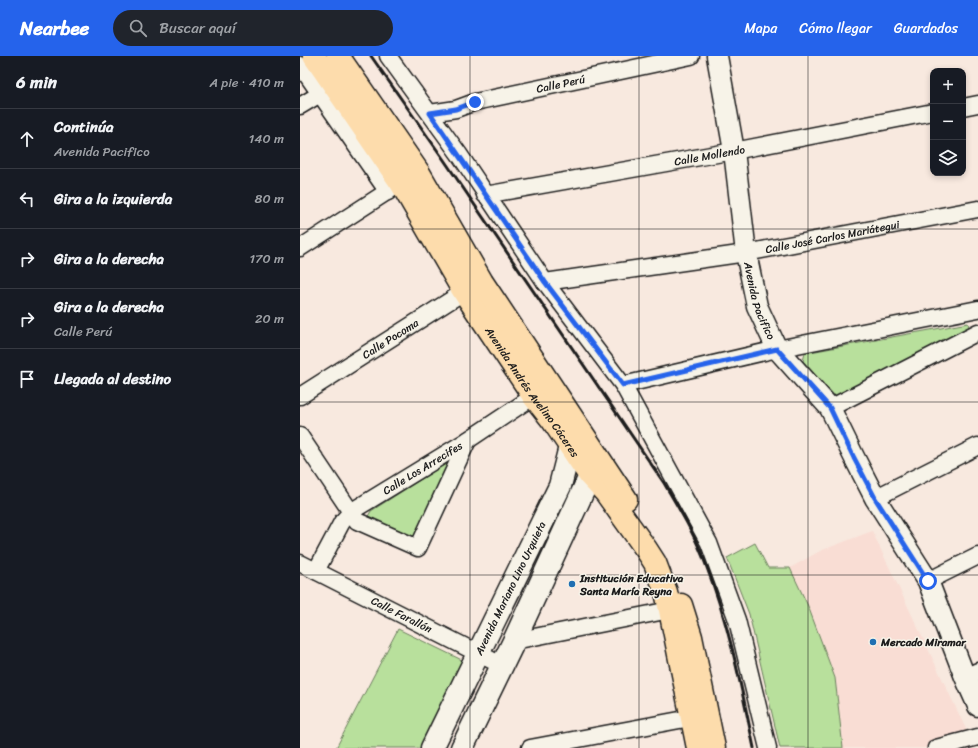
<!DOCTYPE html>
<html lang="es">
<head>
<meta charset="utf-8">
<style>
	:root { --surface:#171b24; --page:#20242c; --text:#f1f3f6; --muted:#9ea1a6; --line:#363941; --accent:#2563eb }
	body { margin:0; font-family:Sriracha,sans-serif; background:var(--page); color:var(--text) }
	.controls { position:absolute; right:12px; top:12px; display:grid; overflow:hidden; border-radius:8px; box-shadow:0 2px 6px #0003 }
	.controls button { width:36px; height:36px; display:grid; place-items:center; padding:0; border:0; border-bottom:1px solid var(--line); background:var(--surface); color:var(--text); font:20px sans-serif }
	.stop { position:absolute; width:12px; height:12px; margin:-9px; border:3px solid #2563eb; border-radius:50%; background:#fff }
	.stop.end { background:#2563eb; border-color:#fff; box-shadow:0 1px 4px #0008 }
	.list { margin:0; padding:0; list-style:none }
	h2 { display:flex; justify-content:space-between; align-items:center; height:52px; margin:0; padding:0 16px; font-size:17px }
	h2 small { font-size:13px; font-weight:400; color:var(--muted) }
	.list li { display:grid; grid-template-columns:26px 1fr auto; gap:12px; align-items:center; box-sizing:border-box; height:60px; padding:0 16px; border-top:1px solid var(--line) }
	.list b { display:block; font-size:15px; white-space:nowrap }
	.list p { margin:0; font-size:13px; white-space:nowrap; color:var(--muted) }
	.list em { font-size:13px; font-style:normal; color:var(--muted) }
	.icon { flex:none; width:22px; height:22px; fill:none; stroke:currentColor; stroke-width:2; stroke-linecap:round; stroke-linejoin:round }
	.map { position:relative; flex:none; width:678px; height:692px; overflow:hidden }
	header { display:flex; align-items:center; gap:24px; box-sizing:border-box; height:56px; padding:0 20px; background:var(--accent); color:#fff }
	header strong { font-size:19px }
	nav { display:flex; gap:22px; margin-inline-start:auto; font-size:14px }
	.search { width:280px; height:36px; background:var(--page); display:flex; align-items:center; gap:10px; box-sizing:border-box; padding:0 14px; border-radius:22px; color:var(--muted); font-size:15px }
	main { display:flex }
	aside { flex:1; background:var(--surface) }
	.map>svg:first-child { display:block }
</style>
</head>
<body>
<header>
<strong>Nearbee</strong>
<div class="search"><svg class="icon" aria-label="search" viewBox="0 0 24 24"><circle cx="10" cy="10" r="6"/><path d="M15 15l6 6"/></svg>Buscar aquí</div>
<nav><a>Mapa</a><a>Cómo llegar</a><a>Guardados</a></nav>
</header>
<main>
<aside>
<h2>6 min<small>A pie · 410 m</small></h2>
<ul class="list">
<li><svg class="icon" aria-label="ahead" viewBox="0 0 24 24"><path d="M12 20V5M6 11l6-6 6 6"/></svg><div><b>Continúa</b><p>Avenida Pacifico</p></div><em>140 m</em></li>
<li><svg class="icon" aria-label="left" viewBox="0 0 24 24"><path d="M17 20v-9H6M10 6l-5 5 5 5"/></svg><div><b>Gira a la izquierda</b></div><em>80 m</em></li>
<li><svg class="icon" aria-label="right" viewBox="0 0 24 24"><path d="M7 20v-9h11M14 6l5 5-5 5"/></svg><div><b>Gira a la derecha</b></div><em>170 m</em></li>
<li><svg class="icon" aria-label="right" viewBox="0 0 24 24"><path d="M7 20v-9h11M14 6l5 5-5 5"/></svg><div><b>Gira a la derecha</b><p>Calle Perú</p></div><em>20 m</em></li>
<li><svg class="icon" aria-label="arrive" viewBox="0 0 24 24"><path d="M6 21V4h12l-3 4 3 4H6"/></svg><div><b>Llegada al destino</b></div></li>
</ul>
</aside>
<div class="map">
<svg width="678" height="692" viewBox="0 0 678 692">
	<rect width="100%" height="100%" fill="#f8e9df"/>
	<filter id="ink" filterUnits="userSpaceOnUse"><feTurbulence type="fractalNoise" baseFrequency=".025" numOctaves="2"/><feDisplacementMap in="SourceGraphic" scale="8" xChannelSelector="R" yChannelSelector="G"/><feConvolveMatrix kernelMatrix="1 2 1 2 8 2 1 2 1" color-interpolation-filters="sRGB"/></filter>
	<g filter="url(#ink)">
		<!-- built -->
		<path fill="#f9ddd4" d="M572 475 675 692H543L535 622 490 512 520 495Z"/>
		<!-- green -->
		<g fill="#b8e09c" stroke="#6a7e5c">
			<path d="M668 267 669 271 668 276 546 339H534L503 305 505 297Z"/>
			<path d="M153 403 116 482 109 483 66 464 71 455Z"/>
			<path d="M455 487 468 512H490L508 550 535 622 543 692H480L449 558 427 502Z"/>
			<path d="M98 573 168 607 126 692H36Z"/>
		</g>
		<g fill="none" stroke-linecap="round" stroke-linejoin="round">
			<!-- minor casing -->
			<g stroke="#1c1c1c" stroke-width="19">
				<g id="minor">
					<path d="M88 0 159 98 245 226 323 329 409 487 437 564 468 692"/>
					<path d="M0 9 88 136"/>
					<path d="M0 50 20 38"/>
					<path d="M663 51 678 48"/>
					<path id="s1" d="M130 57 156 53 175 46 391 0"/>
					<path id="s2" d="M185 139 434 95 633 56"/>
					<path d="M0 192 96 130"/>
					<path id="s3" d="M245 226 446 197 678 153"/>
					<path d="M323 329 477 293 678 253"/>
					<path id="s4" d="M0 340 173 230"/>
					<path d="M530 352 678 276"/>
					<path d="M0 380 57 465 118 492 168 384"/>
					<path d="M575 442 678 390"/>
					<path id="s5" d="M0 507 203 610"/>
					<path id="s6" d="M16 515 42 466 52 455 168 384 243 334"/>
					<path d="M628 525 678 500"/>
					<path d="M214 585 370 554 380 550"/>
					<path d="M665 621 678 615"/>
					<path d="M230 692 401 660"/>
					<path d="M636 692 678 681"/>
				</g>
			</g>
			<!-- tertiary casing -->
			<g stroke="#1c1c1c" stroke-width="23">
				<g id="tertiary">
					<path id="s7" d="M417 0 434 95 446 197 457 250 477 293 530 352 554 401 575 442 628 525 665 621 678 650"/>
				</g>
			</g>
			<!-- secondary casing -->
			<g stroke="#1c1c1c" stroke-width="25">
				<g id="secondary">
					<path id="s8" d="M132 692 260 430 274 375"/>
					<path d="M162 692 214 585 290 420 296 403"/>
				</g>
			</g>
			<!-- trunk casing -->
			<g stroke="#1c1c1c" stroke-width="25">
				<g id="trunk">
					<path id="s9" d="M14 0 101 127 164 236 234 341 253 365 290 420 306 437 346 493 355 507 366 536 370 554 398 692"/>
					<path d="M38 0 119 117 182 226 326 443"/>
					<path d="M381 549 391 581 414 692"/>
				</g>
			</g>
			<!-- minor -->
			<use href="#minor" stroke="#f7f3e8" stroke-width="16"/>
			<!-- tertiary -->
			<use href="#tertiary" stroke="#f7f3e8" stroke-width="20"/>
			<!-- secondary -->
			<use href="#secondary" stroke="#f7f3e8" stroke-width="22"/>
			<!-- trunk -->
			<use href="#trunk" stroke="#fddcac" stroke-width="22"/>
			<!-- rail -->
			<path stroke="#1c1c1c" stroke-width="3" d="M71 0 142 101 364 427C379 453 396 480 406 509 429 568 441 630 454 692"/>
		</g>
	</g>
	<g fill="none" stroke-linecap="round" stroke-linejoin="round" filter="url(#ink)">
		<!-- route -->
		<path stroke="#2563eb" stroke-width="5" d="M175 46 156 53 130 57 245 226 323 329 477 293 530 352 554 402 575 442 628 525"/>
	</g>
	<!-- grid -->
	<path fill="none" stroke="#1c1c1c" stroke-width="1" stroke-opacity="0.55" d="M170 0V692M339 0V692M508 0V692M0 173H678M0 346H678M0 519H678"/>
	<!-- markers -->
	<g fill="#1f6fb2" stroke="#f7f3e8" stroke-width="1.5">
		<circle cx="272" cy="528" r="4"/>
		<circle cx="573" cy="586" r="4"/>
	</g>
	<g text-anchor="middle" stroke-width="3" stroke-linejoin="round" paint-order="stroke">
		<!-- street labels -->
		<g font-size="11" fill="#1c1c1c" stroke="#f7f3e8">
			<text dy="4" stroke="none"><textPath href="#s1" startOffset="134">Calle Perú</textPath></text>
			<text dy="4" stroke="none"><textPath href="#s2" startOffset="228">Calle Mollendo</textPath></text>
			<text dy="4" stroke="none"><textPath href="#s3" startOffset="291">Calle José Carlos Mariátegui</textPath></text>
			<text dy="4" stroke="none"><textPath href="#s7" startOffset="249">Avenida Pacifico</textPath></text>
			<text dy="4" stroke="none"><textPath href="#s4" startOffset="107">Calle Pocoma</textPath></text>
			<text dy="4" stroke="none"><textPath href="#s9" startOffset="401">Avenida Andrés Avelino Cáceres</textPath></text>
			<text dy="4" stroke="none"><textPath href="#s6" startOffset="153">Calle Los Arrecifes</textPath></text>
			<text dy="4" stroke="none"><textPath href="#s8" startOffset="178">Avenida Mariano Lino Urquieta</textPath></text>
			<text dy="4" stroke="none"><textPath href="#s5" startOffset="114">Calle Farallón</textPath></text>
		</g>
		<!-- poi labels -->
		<g font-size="11" font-weight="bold" fill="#1c1c1c" stroke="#f7f3e8" text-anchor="start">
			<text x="280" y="526">Institución Educativa<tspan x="280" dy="13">Santa María Reyna</tspan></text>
			<text x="581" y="590">Mercado Miramar</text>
		</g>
	</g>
</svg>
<div class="controls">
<button>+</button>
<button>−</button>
<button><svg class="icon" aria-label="layers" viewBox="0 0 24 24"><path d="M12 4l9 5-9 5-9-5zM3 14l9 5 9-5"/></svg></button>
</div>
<div class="stop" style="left:628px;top:525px"></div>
<div class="stop end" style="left:175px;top:46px"></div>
</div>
</main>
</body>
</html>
